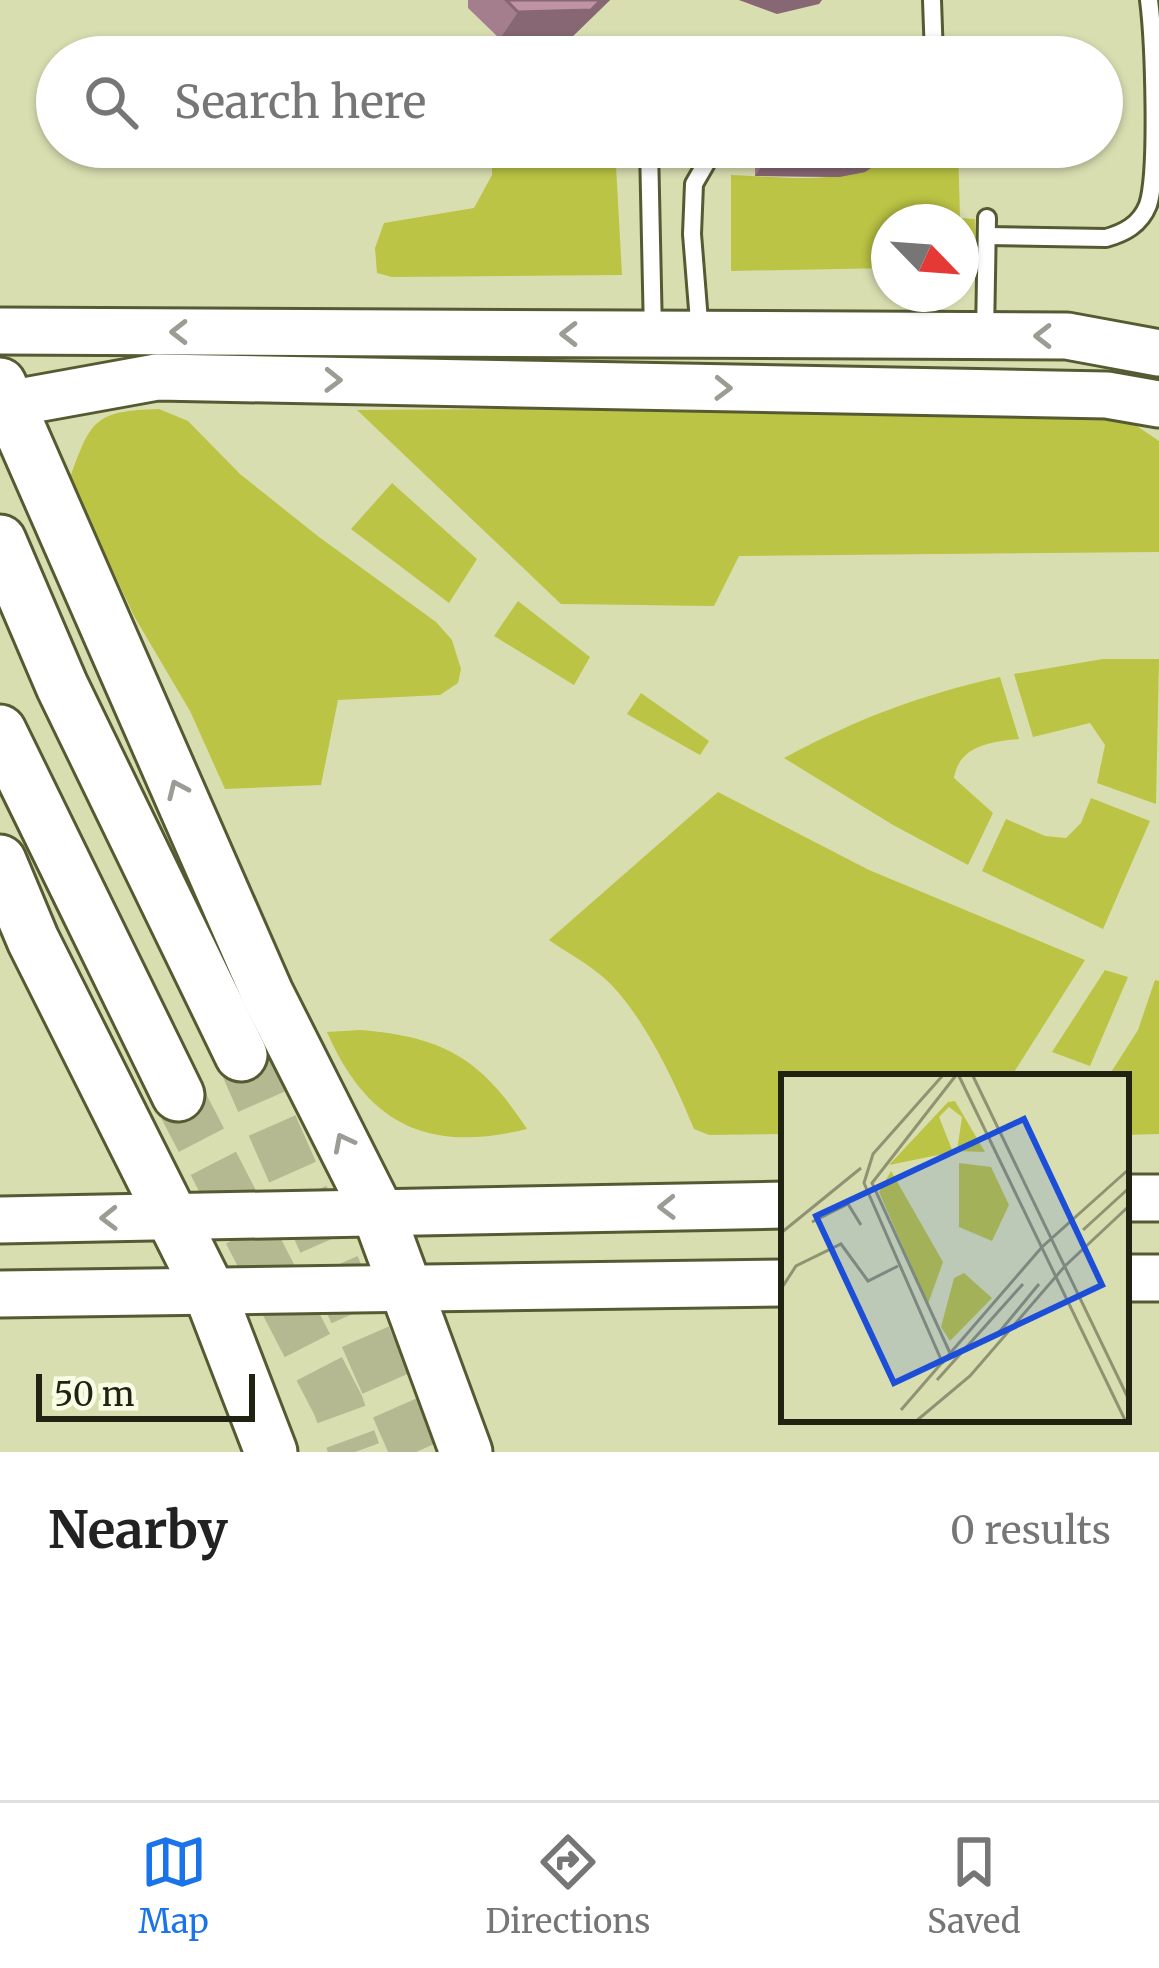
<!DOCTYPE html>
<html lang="en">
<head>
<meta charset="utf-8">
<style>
	:root { --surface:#fff; --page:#f6f6f6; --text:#222; --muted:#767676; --line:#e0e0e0; --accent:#1a73e8 }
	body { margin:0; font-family:Merriweather,serif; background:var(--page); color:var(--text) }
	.compass { position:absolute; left:871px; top:204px; width:108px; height:108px; border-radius:50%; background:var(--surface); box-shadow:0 3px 9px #0004; rotate:115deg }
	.scale { position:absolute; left:36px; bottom:30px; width:219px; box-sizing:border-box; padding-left:12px; border:6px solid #212312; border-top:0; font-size:33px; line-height:42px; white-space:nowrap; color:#212312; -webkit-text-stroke:9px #fafde6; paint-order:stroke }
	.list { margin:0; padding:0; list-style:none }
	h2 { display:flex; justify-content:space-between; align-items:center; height:156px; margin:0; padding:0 48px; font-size:51px }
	h2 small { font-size:39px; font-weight:400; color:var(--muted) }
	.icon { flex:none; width:66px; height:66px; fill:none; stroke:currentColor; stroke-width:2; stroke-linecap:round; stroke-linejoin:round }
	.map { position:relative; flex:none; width:1159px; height:1452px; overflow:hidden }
	.search { position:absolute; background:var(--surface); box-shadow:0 3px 9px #0004; left:36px; right:36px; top:36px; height:132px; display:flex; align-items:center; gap:30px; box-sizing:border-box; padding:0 42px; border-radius:66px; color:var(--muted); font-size:45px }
	.sheet { height:348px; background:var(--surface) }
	nav { display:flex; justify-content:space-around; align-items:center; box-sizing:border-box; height:168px; border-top:3px solid var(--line); background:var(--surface); font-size:33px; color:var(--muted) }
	nav a { display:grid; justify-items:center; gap:6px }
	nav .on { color:var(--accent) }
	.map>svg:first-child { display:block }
</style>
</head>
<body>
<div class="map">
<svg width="1159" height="1452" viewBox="0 0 1159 1452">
	<rect width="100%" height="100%" fill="#d9deb1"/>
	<!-- grass -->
	<g fill="#bbc444">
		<path d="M492 147H615L622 275 392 277 377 273 375 248 384 223 474 208 492 175Z"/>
		<path d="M903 147H958L960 218 975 219 977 265 961 266V222H889V268L731 271V175C794 177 850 189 903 147Z"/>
		<path d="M1042 405 1134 424 1159 441V552L739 556 714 606 561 604 357 410Z"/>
		<path d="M159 409 188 421 240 474 319 537 436 622 452 640 461 669 458 683 440 695 338 700 321 785 225 789 190 711 134 616 70 478C91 419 95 411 159 409Z"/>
		<path d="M392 483 477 559 449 603 351 529Z"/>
		<path d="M518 601 590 657 574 685 494 636Z"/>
		<path d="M1103 659H1159L1156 804 1097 783 1105 745 1090 723 1033 737 1014 674Z"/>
		<path d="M1000 677 1019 739C990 742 959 746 954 778L993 813 968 865 893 825 784 758C859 718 917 696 1000 677Z"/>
		<path d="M641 693 709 741 700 755 627 714Z"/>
		<path d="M718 792 869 870 1085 960 1011 1077H784V1134L709 1135 694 1129C675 1082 641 1010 603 977 587 963 566 952 549 940Z"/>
		<path d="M1091 798 1150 821 1103 929 982 871 1006 819 1045 836 1066 838 1081 823Z"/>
		<path d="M1105 970 1128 977 1090 1066 1052 1052Z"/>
		<path d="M1155 980 1159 981V1134L1126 1135V1077H1108L1138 1030Z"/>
		<path d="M360 1030C445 1037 481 1059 527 1129 429 1153 368 1126 327 1032Z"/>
	</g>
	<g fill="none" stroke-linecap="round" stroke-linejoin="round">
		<!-- primary-tunnel -->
		<g stroke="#b4b991" stroke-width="51" stroke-dasharray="51 26" stroke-linecap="butt">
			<path d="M241 1055 416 1452"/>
			<path d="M178 1095 338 1405 355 1452"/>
		</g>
		<!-- lane casing -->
		<g stroke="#565a32" stroke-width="22">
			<g id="lane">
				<path d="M932 0 934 57"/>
				<path d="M649 147 653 333"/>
				<path d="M987 236 1106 238C1124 233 1140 225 1148 205 1159 172 1154 39 1149 0"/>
				<path d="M700 334 692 234 694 184 709 158 735 150 754 152"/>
				<path d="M985 335 987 218"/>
			</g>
		</g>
		<!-- secondary casing -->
		<g stroke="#565a32" stroke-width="51">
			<g id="secondary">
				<path d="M0 331 1067 336 1159 353"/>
				<path d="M8 404 157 377 1107 395 1159 404"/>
				<path d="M1126 1198H1159"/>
				<path d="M0 1220 784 1205"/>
				<path d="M1126 1278H1159"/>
				<path d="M0 1294 784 1283"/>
			</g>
		</g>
		<!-- primary casing -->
		<g stroke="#565a32" stroke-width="57">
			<g id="primary">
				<path d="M0 384 267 993 378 1213 466 1452"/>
				<path d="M0 541 62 686 241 1055"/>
				<path d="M0 731 178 1095"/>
				<path d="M0 861 33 940 209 1291 271 1452"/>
			</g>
		</g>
		<!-- lane -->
		<use href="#lane" stroke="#fff" stroke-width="16"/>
		<!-- secondary -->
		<use href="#secondary" stroke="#fff" stroke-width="45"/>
		<!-- primary -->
		<use href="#primary" stroke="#fff" stroke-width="51"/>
	</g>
	<!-- wall -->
	<g fill="#a57e8d">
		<path d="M468 0H610L572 37 500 39 468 8Z"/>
		<path d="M755 147H902L865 172 839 177 755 176Z"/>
	</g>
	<!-- shaded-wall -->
	<g fill="#866773">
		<path d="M601 0H610L572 37 500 39 518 12Z"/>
		<path d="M739 0H822L819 4 777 14Z"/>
		<path d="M885 147H902L865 172 839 177 755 176 769 155Z"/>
	</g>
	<!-- building -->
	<g fill="#c093a4" stroke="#866773" stroke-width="3">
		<path d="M506 0H601L591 10 518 12Z"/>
		<path d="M769 147H885L879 151 853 156 769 155Z"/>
	</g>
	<!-- one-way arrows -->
	<defs><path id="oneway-chevron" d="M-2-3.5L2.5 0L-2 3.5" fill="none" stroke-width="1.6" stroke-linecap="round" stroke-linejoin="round" transform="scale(3)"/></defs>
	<g stroke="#9b9c94">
		<use href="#oneway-chevron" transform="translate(179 332) rotate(-180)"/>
		<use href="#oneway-chevron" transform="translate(569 334) rotate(-180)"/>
		<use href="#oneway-chevron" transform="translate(1043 336) rotate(-180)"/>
		<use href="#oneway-chevron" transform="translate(333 380) rotate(1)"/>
		<use href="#oneway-chevron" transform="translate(723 388) rotate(1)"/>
		<use href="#oneway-chevron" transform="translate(177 789) rotate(-114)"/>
		<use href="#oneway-chevron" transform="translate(343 1142) rotate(-117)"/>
		<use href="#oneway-chevron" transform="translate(667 1207) rotate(179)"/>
		<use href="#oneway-chevron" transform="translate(109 1218) rotate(179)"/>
	</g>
	<!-- overview -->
	<g transform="translate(781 1074)">
		<rect width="348" height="348" fill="#d9deb1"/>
		<path d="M174 27 204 78 176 77 181 43 168 33 158 43 172 78 108 91 167 28ZM178 89 210 93 228 131 211 167 178 153ZM110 97 162 188 147 230 98 118ZM183 199 211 224 169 267 160 253 173 204Z" fill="#bbc444"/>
		<path fill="none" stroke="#8f9371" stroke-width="3" d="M177 0 345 348M191 0 348 326M31 148 67 130 80 151M302 156 348 114M0 159 80 94M0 215 15 192 60 170 87 207 117 192M215 262 258 210M169 279 91 109 176 0M162 290 83 109 92 80 163 0M156 306 242 210M120 336 261 173 348 95M134 348 189 302 284 192 348 132"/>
		<path fill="#1d4ed8" fill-opacity="0.15" stroke="#1d4ed8" stroke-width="6" d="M243 45 321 211 113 309 35 142Z"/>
		<rect width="348" height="348" fill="none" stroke="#212312" stroke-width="6"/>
	</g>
</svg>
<svg class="compass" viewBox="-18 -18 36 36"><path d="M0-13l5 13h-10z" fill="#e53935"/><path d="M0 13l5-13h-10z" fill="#767676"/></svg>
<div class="scale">50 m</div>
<div class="search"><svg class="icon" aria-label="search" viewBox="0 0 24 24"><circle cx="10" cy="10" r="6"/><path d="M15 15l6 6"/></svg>Search here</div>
</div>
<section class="sheet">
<h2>Nearby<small>0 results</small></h2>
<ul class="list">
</ul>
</section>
<nav>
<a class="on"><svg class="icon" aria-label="map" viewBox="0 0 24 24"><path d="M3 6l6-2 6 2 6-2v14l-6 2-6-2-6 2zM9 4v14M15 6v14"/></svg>Map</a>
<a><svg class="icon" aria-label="directions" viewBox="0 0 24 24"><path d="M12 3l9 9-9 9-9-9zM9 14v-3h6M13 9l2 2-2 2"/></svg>Directions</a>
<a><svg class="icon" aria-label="saved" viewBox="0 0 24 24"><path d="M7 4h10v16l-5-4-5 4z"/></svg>Saved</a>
</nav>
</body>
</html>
